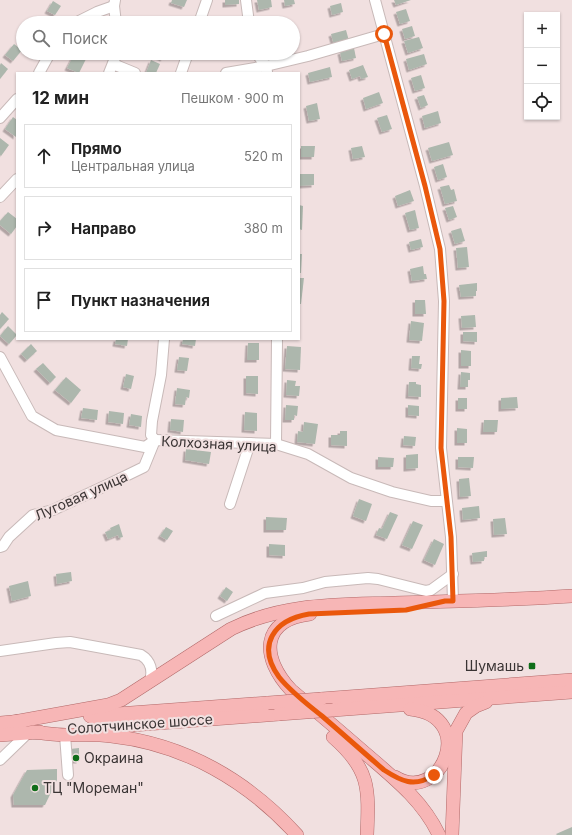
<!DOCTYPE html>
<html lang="ru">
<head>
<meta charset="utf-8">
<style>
	:root { --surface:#fff; --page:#f2f2f2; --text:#222; --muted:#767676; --line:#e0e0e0 }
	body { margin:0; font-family:Inter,sans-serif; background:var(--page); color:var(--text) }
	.controls { position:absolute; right:12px; top:12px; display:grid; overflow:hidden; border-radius:0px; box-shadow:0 1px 3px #0004 }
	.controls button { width:36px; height:36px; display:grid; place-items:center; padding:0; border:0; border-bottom:1px solid var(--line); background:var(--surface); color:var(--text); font:20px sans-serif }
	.stop { position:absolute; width:12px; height:12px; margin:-9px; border:3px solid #ea580c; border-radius:50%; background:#fff }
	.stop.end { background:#ea580c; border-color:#fff; box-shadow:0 1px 4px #0008 }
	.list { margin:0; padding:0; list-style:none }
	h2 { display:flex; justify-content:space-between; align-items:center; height:52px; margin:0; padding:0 16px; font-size:17px }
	h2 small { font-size:13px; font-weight:400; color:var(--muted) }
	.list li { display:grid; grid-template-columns:26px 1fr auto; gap:12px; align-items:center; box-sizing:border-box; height:64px; margin:0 8px 8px; padding:0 8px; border:1px solid var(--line); border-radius:0px }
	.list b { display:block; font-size:15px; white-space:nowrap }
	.list p { margin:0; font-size:13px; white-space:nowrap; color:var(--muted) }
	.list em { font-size:13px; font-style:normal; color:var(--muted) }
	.icon { flex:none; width:22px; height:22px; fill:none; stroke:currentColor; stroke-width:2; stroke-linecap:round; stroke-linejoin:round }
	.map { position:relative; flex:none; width:572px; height:835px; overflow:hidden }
	.search { position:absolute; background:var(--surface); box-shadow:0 1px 3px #0004; left:16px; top:16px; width:284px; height:44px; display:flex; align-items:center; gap:10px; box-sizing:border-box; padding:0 14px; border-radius:22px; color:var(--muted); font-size:15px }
	.panel { position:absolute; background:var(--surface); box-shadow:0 1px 3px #0004; left:16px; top:72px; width:284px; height:268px; border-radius:0px }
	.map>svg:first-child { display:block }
</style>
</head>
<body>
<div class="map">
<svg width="572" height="835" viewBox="0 0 572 835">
	<defs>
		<filter id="shadow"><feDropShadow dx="-2.5" dy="2.5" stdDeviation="0" flood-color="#0004"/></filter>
	</defs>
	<rect width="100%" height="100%" fill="#f1e0e0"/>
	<!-- building -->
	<g fill="#adb7ad" filter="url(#shadow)">
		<path d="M172 0H187L184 7 171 3Z"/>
		<path d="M225 0H239V4L225 5Z"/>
		<path d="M257 0H271L272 7 259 10Z"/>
		<path d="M284 0H294L295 4 285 6Z"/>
		<path d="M394 0H411L396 5Z"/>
		<path d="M53 1 61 6 55 15 47 11Z"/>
		<path d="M341 3 343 12 332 15 330 6Z"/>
		<path d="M406 9 410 21 400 24 396 12Z"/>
		<path d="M166 17 175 21 174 23H164Z"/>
		<path d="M412 26 415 36 405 39 402 29Z"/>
		<path d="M346 30 349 41 334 45 331 34Z"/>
		<path d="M419 37 423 48 408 53 404 41Z"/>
		<path d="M14 44 22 50 13 61 5 55Z"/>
		<path d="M354 48 356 58 342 61 340 52Z"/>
		<path d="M75 53 86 59 79 73 67 68Z"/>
		<path d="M152 53H165L163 59 152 54Z"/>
		<path d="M424 54 427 64 409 70 406 59Z"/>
		<path d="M151 60 160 64 156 73H146Z"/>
		<path d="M1 63 8 69 0 79V65Z"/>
		<path d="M363 65 368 77 361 79 360 76 352 79 349 70Z"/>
		<path d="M330 67 332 77 310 82 308 73Z"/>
		<path d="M421 75 425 88 415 91 411 78Z"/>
		<path d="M379 92 383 103 366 109 363 98Z"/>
		<path d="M424 95 428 105 421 108 417 97Z"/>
		<path d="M317 103 320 119 309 121 306 106Z"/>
		<path d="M438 111 441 123 425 128 422 116Z"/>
		<path d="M387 115 392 129 382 132 377 118Z"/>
		<path d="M13 117 17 120 16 137 5 129Z"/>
		<path d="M0 138 9 145 1 156 0 155Z"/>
		<path d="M449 142 453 155 432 161 428 148Z"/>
		<path d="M301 146H315L314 157H301Z"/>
		<path d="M362 146 365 157 353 159 351 148Z"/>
		<path d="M443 164 447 177 438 180 434 167Z"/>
		<path d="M299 174H314V185L299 186Z"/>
		<path d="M449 185 451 190 454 189 457 201 445 204 440 187Z"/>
		<path d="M410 190 414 201 398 206 395 196Z"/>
		<path d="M299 205 303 206 302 230 299 229Z"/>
		<path d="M453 206 457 217 449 220 445 208Z"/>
		<path d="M415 210 419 228 410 230 405 213Z"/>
		<path d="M8 212 17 219V226L11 234 0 225V221Z"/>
		<path d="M461 228 465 241 455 244 451 231Z"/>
		<path d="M421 239 423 247 411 250 409 242Z"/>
		<path d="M467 247 469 267 458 268 456 248Z"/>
		<path d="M299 254H302L301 273H299Z"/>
		<path d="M423 266 424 274H426L427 279 412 281 410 269Z"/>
		<path d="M299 278H304L301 304H299Z"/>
		<path d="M477 283V291H476V296L461 297 459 285Z"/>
		<path d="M415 300H425L426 314H415Z"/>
		<path d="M2 312 9 319 0 329V315Z"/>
		<path d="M475 315 476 327 462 328 461 316Z"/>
		<path d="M411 321 424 323 422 341 409 340Z"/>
		<path d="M8 326 17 335 9 344 0 336Z"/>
		<path d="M463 332H477V342L463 341Z"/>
		<path d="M116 339H128L127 346 115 344Z"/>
		<path d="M183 339H196L195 346 182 344Z"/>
		<path d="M248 343H259V360H247Z"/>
		<path d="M31 344 37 351 27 360 21 354Z"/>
		<path d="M287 346 301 347 300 370 285 369Z"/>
		<path d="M461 350 471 351V366H461Z"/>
		<path d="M412 356H420L419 364H422L421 369 411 368Z"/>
		<path d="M179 357 189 358 187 371 177 370Z"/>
		<path d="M43 363 56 377 50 383 36 369Z"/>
		<path d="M461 372 470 373V380H468V387H460Z"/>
		<path d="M126 374 134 376 131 389 123 387Z"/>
		<path d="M246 376H258V394L246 393Z"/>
		<path d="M66 377 81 390 71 403 55 390Z"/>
		<path d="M287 380 296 381 295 386H300L299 396 286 395Z"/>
		<path d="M409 382H416V384L421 385V397L408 396Z"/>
		<path d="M177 388 190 390 189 398 186 397 185 405 175 404Z"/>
		<path d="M517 397 518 408 501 409V398Z"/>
		<rect x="458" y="398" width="9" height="11"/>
		<path d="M286 405 298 406 297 416 294 415V420H285Z"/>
		<path d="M408 405 419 406V416L408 415Z"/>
		<path d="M83 408 98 410 97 420 81 418Z"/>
		<path d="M109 411 124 413 123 424 108 422Z"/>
		<path d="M245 412 257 413V431L244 430Z"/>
		<path d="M131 414 142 416 141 427 129 425Z"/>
		<path d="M171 419 184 420 183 432 170 430Z"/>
		<path d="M484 420H498L497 432H483Z"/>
		<path d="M304 422 318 424 315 444 297 442 298 431 303 432Z"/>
		<path d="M457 428 467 429V443H457Z"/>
		<path d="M340 431H347V446L331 445V435H340Z"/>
		<path d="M404 436 416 437 415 446 403 445Z"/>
		<path d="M186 449 211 452 209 464 185 460Z"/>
		<path d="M418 454V468L406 469V455Z"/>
		<path d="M378 457 394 458 393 467H378Z"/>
		<path d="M458 457H474L473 468 458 467Z"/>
		<path d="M469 478 471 496 460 497 459 479Z"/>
		<path d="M359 499 372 504 366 521 353 516Z"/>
		<path d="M479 506 480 518 463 520 462 508Z"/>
		<path d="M390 512 398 515 387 539 376 535 379 528 382 529Z"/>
		<path d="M266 517 287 518 286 530H266Z"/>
		<path d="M505 518 507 534 494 535 493 519Z"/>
		<path d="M413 521 423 525 412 549 402 545Z"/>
		<path d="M119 524 123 537 119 538 118 535 108 539 105 532 111 530 110 528Z"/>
		<path d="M166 527 173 531 167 540 160 536Z"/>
		<path d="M434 539 444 544 435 565 424 560Z"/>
		<path d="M269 544 285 545V556L269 555Z"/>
		<path d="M487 551V557H484V561L473 562 472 553Z"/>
		<path d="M71 572 72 581 57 584 56 574Z"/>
		<path d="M28 581 31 596 12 601 9 586Z"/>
		<path d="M226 587 233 592 227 601 220 596Z"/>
		<path d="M79 748V761H71L70 749Z"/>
		<path d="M57 769V780L45 805H14L13 795 27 770Z"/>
		<path d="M572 827V835H557L556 834Z"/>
	</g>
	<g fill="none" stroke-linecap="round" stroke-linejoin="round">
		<!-- minor casing -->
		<g stroke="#c8b9b8" stroke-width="12">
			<g id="minor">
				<path d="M115 0 114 6 116 23"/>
				<path d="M246 0 249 23"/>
				<path d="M375 0 425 186 440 249 444 301 441 448 451 537 453 601"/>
				<path d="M75 23 97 12 114 6"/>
				<path d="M199 23 207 0"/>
				<path d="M256 53 266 66 267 72"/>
				<path d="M113 64 135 73"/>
				<path d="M39 73 50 53"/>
				<path d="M109 73 117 53"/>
				<path d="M181 73 188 53"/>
				<path d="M226 73 266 66 308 56 384 34"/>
				<path d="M0 118 17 99"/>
				<path d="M0 197 17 179"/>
				<path d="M0 357 32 416 56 430 145 447 155 440 276 444 308 454 351 478 392 492 431 501H446"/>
				<path d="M276 444 277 339"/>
				<path d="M230 504 250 443"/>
				<path d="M0 547 3 546 9 537 33 515 53 510 107 485 144 467 155 440 151 435 152 421 161 375 164 339"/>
				<path d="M216 616 265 593 303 588 325 582 368 578 378 579 426 591 431 590 453 574"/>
				<path d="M0 651 56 643 70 642 141 655C151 661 153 671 150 681"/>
				<path d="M65 735 68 775"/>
				<path d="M0 760 29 732"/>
			</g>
		</g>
		<!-- major casing -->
		<g stroke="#b26969" stroke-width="14">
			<g id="major">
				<path d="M310 614C260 620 261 658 291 690 316 711 341 732 366 754 394 778 423 801 439 835"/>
				<path d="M321 699 572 680"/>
				<path d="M333 710 572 692"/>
				<path d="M90 716 268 703"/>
				<path d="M14 722 108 705 121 700 231 629C284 603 337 605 395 603 454 601 513 600 572 596"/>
				<path d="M0 723 23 721"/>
				<path d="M92 728 279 714"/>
				<path d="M33 732C44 733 55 735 66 735 81 735 96 734 111 736 185 744 248 781 297 835"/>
				<path d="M0 735 40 732"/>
				<path d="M333 737C370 769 369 788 367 835"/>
				<path d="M395 777C441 806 479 716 410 709"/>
				<path d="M452 835 456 731 466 713 476 706 486 702"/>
			</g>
		</g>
		<!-- minor -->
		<use href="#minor" stroke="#fff" stroke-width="10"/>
		<!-- major -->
		<use href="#major" stroke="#f7b6b6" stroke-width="13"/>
		<!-- major-bridge casing -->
		<g stroke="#b26969" stroke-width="14" stroke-linecap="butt">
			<g id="major-bridge">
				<path d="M268 703 321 699"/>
				<path d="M279 714 333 710"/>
			</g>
		</g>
		<!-- major-bridge -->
		<use href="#major-bridge" stroke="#f7b6b6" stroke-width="13"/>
	</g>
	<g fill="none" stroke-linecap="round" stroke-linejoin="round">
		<!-- route -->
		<path stroke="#ea580c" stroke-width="5" d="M384 34 425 186 440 249 444 301 441 448 451 537 453 601H445L406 610 309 614C274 620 256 645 279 677 291 692 307 704 322 716 343 734 363 752 384 770 401 781 414 788 434 775"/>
	</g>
	<!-- markers -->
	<g fill="#0f6d19" stroke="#f1e0e0" stroke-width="1.5">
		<rect x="528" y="662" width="8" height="8" rx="2"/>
		<circle cx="76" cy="758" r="4"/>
		<circle cx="35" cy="788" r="4"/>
	</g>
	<g text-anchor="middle" stroke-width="4" stroke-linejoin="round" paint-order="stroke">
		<!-- street labels -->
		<g font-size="14" fill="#3a3434" stroke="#f1e0e0">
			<text transform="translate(219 444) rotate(3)" y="5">Колхозная улица</text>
			<text transform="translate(81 496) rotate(-24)" y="5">Луговая улица</text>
			<text transform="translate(140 724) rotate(-4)" y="5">Солотчинское шоссе</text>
		</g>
		<!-- poi labels -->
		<g font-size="14" fill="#3a3434" stroke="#f1e0e0" text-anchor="start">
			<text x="524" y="671" text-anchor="end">Шумашь</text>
			<text x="84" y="763">Окраина</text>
			<text x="43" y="793">ТЦ "Мореман"</text>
		</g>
	</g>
</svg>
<div class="controls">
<button>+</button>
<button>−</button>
<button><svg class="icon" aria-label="locate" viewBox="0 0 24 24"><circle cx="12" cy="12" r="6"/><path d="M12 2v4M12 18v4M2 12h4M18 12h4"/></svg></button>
</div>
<div class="stop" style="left:384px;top:34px"></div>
<div class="stop end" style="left:434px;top:775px"></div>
<div class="search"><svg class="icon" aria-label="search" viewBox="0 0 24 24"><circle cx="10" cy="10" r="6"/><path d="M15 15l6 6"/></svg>Поиск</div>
<section class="panel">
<h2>12 мин<small>Пешком · 900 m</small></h2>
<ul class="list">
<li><svg class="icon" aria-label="ahead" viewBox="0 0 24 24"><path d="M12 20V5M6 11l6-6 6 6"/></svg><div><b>Прямо</b><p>Центральная улица</p></div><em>520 m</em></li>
<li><svg class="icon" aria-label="right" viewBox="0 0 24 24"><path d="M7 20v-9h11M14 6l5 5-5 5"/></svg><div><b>Направо</b></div><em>380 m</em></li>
<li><svg class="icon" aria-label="arrive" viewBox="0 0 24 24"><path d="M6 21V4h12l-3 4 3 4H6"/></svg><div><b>Пункт назначения</b></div></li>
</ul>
</section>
</div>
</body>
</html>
